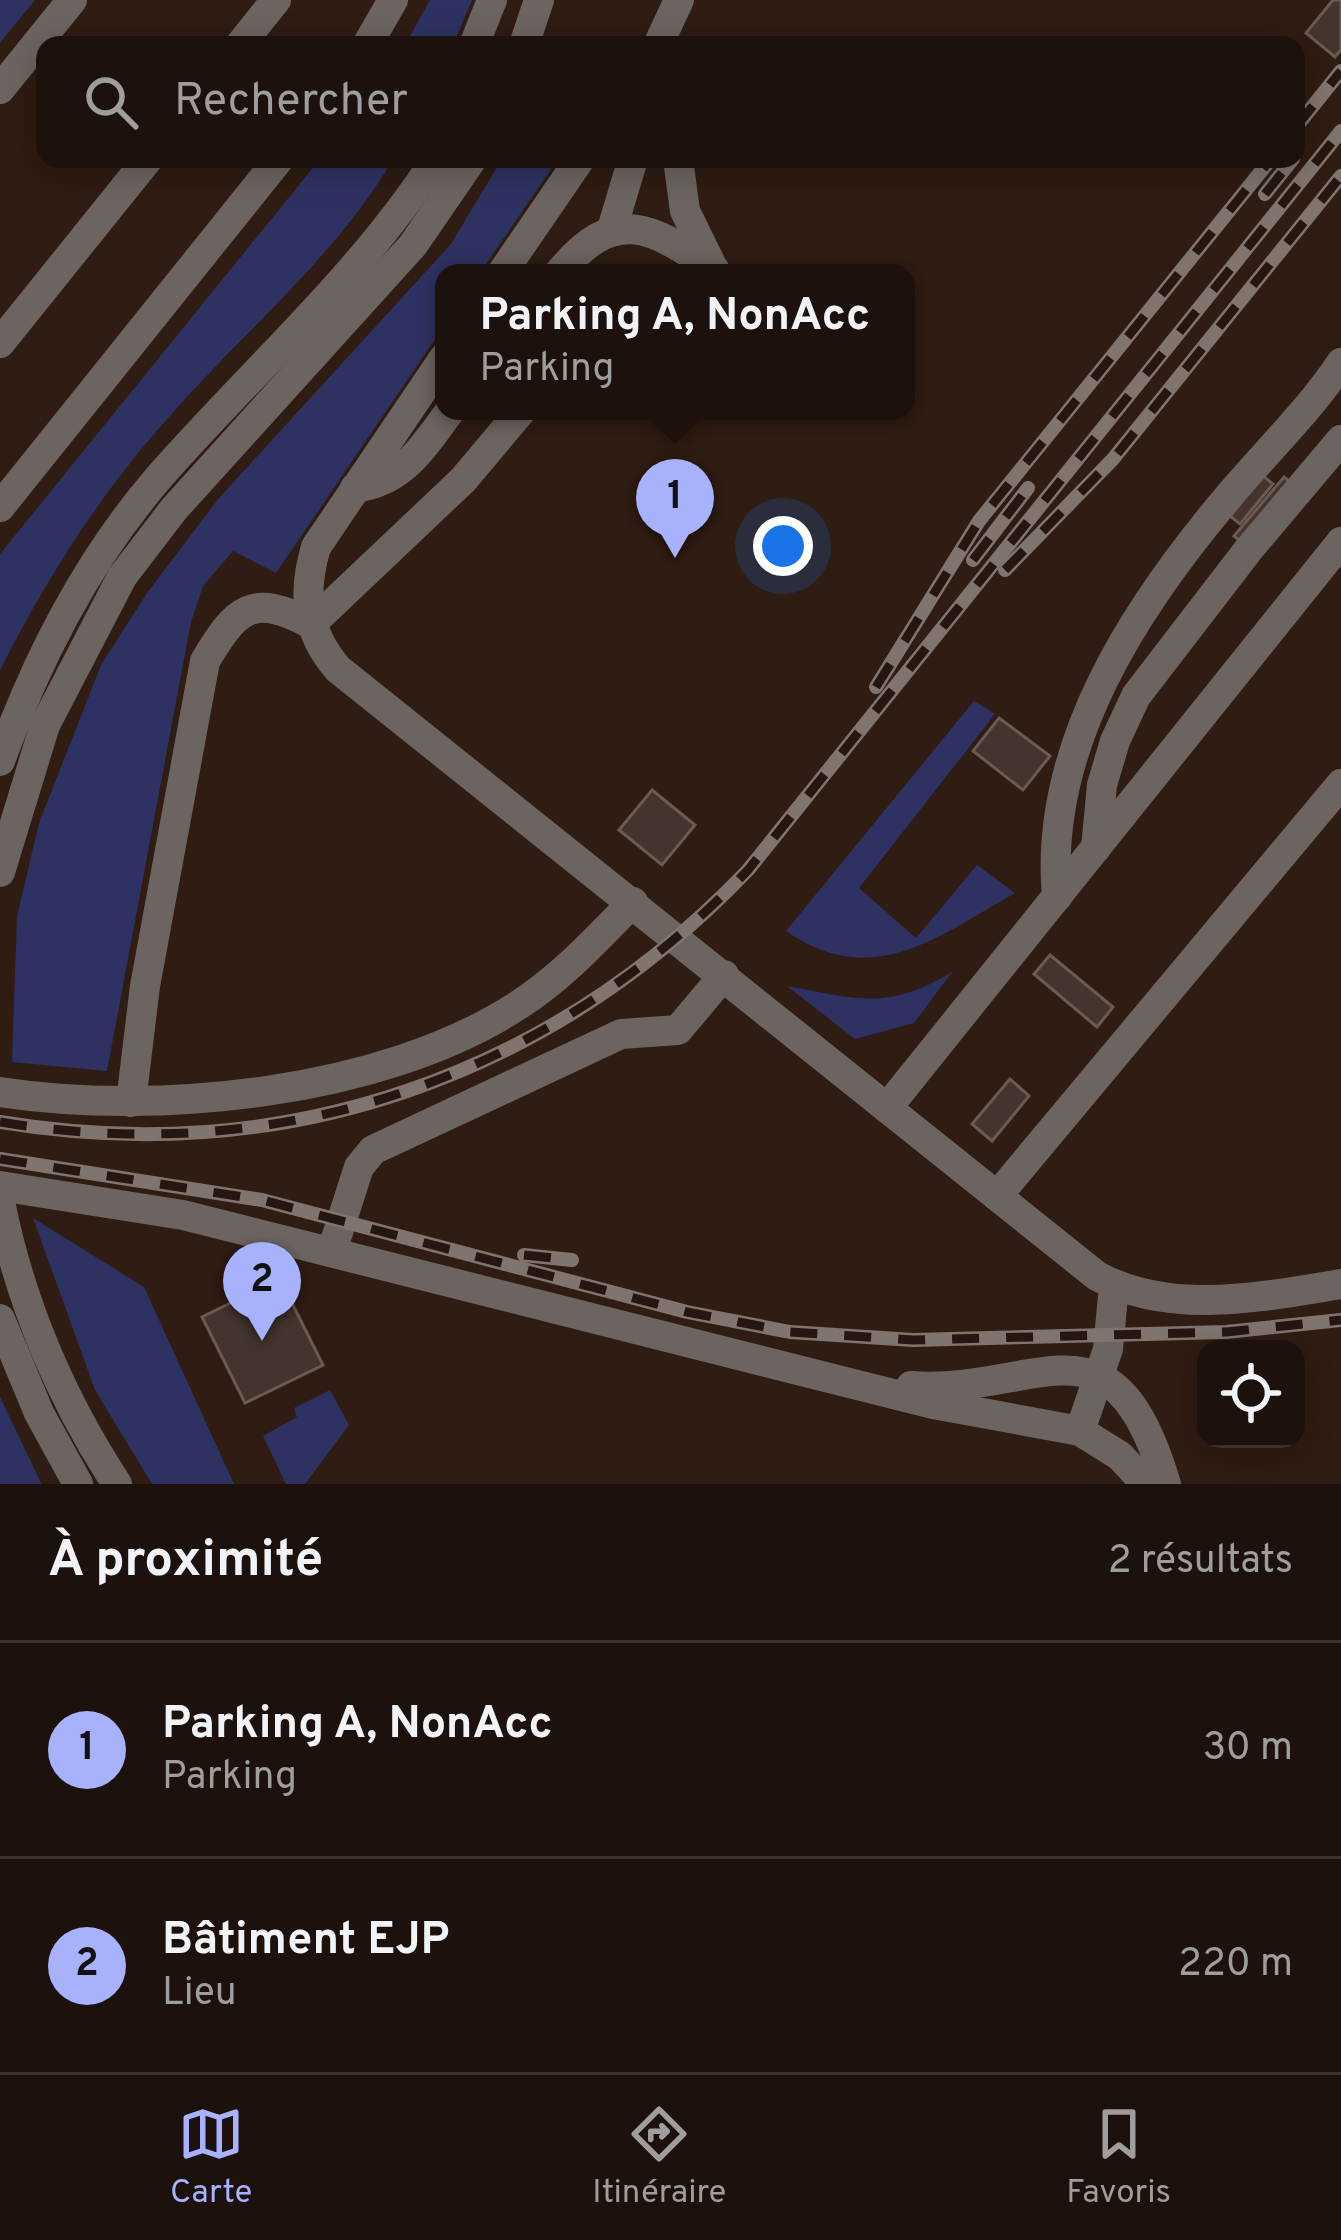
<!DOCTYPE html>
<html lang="fr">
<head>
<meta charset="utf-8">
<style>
	:root { --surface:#1c110c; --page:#291f1a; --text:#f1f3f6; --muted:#a09d9d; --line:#3a312d; --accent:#a7b1fc }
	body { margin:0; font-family:Overpass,sans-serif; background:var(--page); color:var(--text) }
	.controls { position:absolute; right:36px; bottom:36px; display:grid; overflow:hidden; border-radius:24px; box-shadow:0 6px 30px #0003 }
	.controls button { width:108px; height:108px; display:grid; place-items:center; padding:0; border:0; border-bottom:3px solid var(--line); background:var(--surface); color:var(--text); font:60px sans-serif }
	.you { position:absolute; left:783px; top:546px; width:42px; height:42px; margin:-30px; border:9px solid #fff; border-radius:50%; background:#1a73e8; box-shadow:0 0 0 18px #1a73e833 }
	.badge { display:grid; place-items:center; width:78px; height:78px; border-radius:50%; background:var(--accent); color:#111; font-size:39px; font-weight:700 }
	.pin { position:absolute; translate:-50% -99px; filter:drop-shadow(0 3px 6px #0008) }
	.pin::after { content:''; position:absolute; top:63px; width:42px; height:36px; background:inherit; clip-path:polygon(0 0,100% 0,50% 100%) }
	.popup { position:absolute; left:435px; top:264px; width:480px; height:156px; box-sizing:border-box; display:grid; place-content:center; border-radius:24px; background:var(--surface); filter:drop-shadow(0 3px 9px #0005); font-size:39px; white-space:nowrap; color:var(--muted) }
	.popup b { font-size:45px; color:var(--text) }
	.popup::after { content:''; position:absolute; left:50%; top:100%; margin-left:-24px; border:24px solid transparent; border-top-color:var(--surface) }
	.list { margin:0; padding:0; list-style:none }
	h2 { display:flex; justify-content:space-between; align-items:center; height:156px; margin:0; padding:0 48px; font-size:51px }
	h2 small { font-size:39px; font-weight:400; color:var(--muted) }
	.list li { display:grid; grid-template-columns:78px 1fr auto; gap:36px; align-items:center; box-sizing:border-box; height:216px; padding:0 48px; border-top:3px solid var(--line) }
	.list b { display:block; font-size:45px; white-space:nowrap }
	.list p { margin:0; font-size:39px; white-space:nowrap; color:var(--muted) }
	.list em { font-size:39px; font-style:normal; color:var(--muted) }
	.icon { flex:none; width:66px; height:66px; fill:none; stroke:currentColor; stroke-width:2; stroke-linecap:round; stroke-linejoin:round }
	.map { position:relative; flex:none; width:1341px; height:1484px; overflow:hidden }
	.search { position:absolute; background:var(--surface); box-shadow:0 6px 30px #0003; left:36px; right:36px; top:36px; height:132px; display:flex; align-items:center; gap:30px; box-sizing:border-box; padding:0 42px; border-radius:24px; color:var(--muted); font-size:45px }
	.sheet { height:588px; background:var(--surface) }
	nav { display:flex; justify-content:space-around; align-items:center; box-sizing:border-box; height:168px; border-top:3px solid var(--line); background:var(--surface); font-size:33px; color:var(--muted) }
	nav a { display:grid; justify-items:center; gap:6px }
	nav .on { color:var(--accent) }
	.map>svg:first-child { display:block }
</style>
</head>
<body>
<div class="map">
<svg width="1341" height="1484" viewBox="0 0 1341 1484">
	<rect width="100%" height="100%" fill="#251710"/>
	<!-- built -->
	<path fill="#2f1c12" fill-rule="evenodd" d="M0 0H1341V1484H0ZM45 45H1296V159H45ZM444 273H906V411H444ZM1206 1349H1296V1439H1206Z"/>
	<!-- green -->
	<g fill="#2e3262">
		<path d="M0 0H35L0 43Z"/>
		<path d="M430 0H472L453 45H405Z"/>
		<path d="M320 159H393C336 257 243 332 169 417 99 495 47 578 0 670V554Z"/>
		<path d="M502 159H558L480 273H444V326L276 573 233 551 203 586 191 622 107 1071 12 1062 17 916 39 823 101 665 147 593 219 498 451 244Z"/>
		<path d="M974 701 995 714 859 888 916 938 977 865 1015 893C937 937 873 991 786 931Z"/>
		<path d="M952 972 914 1023 855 1039 787 986C857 999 888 1011 952 972Z"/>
		<path d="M33 1218 144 1287 234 1484H152L95 1390Z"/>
		<path d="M330 1390 349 1425 305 1484H286L263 1436 297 1417 294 1408Z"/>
		<path d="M0 1397 41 1483V1484H0Z"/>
	</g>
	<!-- building -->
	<g fill="#43342d" stroke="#6b5a52" stroke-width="3">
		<path d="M1333 0H1341V50L1335 57 1306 33Z"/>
		<path d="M1263 476 1273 484 1240 524 1230 516Z"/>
		<path d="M1284 477 1306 495 1256 554 1234 536Z"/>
		<path d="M999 718 1050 756 1023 790 973 751Z"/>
		<path d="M652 790 695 825 662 865 619 830Z"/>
		<path d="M1050 955 1113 1007 1097 1027 1034 974Z"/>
		<path d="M1010 1079 1029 1096 992 1141 972 1124Z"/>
		<path d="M280 1279 323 1365 245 1403 202 1317Z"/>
	</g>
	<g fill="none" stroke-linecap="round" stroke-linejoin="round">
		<!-- minor -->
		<g stroke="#6c6461" stroke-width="30">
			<path d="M240 45 276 0"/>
			<path d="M367 45 393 0"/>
			<path d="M474 45 492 0"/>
			<path d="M524 45 539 0"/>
			<path d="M658 45 679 0"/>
			<path d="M0 89 72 0"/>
			<path d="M678 159 685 211 711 264"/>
			<path d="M612 229 633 159"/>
			<path d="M502 273 580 159"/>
			<path d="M559 273C615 205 650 226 714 269"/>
			<path d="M0 343 148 159"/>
			<path d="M444 358 316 547C302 594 306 632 338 669L1097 1276C1172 1316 1261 1297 1341 1284"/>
			<path d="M355 488C404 481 422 448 450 411"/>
			<path d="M0 507 279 159"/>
			<path d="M0 761C37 658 88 559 160 476 252 371 360 277 436 159"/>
			<path d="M1096 848 1102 785 1115 741 1136 696 1249 549 1341 440"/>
			<path d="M0 872 45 725 122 577 174 509 413 245 472 159"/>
			<path d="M1057 897C1043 746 1136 606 1229 496 1266 452 1309 411 1341 363"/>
			<path d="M0 1092C157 1116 381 1094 517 1006 561 978 596 940 633 902"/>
			<path d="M131 1102 145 986 205 661C236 609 252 592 311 624L463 480 521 411"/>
			<path d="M887 1108 1341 542"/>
			<path d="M0 1186 183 1215 933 1404 1080 1431 1120 1456 1146 1484"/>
			<path d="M997 1196 1341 784"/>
			<path d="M0 1202C20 1302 61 1399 117 1484"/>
			<path d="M332 1251 359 1167 373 1150 621 1034 678 1030 724 975"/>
			<path d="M0 1319 39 1413 78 1484"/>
			<path d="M911 1386C1040 1395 1112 1303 1166 1484"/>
			<path d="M1080 1431 1108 1349 1114 1286"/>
		</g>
		<!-- rail casing -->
		<g stroke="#80746e" stroke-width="14">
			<g id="rail">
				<path d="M1296 127 1341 71"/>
				<path d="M1265 194 1293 159"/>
				<path d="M973 560 1028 488"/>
				<path d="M1005 570 1113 459 1341 176"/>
				<path d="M876 687 979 521 1271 159"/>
				<path d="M0 1122C284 1169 550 1077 748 870L1341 131"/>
				<path d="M0 1159 262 1200 687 1312 790 1332 913 1340 1226 1332 1341 1320"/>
				<path d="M524 1255 572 1260"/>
			</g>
		</g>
		<!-- rail -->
		<use href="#rail" stroke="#251710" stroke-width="9" stroke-dasharray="27" stroke-linecap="butt"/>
	</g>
</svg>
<div class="controls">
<button><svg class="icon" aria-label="locate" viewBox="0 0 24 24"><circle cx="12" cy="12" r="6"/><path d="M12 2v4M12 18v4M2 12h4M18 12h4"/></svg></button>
</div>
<div class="you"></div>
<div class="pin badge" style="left:675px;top:558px">1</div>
<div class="popup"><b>Parking A, NonAcc</b>Parking</div>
<div class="pin badge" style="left:262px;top:1341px">2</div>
<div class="search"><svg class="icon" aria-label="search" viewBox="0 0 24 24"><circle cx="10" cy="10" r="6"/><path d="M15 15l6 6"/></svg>Rechercher</div>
</div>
<section class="sheet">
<h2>À proximité<small>2 résultats</small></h2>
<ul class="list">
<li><span class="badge">1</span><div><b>Parking A, NonAcc</b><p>Parking</p></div><em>30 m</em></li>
<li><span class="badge">2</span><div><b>Bâtiment EJP</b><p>Lieu</p></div><em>220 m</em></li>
</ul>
</section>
<nav>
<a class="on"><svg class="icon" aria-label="map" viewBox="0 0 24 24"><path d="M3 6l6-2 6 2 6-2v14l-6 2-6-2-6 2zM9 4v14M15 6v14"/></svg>Carte</a>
<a><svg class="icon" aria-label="directions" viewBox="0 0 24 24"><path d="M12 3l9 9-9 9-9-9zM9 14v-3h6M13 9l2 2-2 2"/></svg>Itinéraire</a>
<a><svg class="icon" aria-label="saved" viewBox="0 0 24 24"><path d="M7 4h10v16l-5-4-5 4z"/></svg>Favoris</a>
</nav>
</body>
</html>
